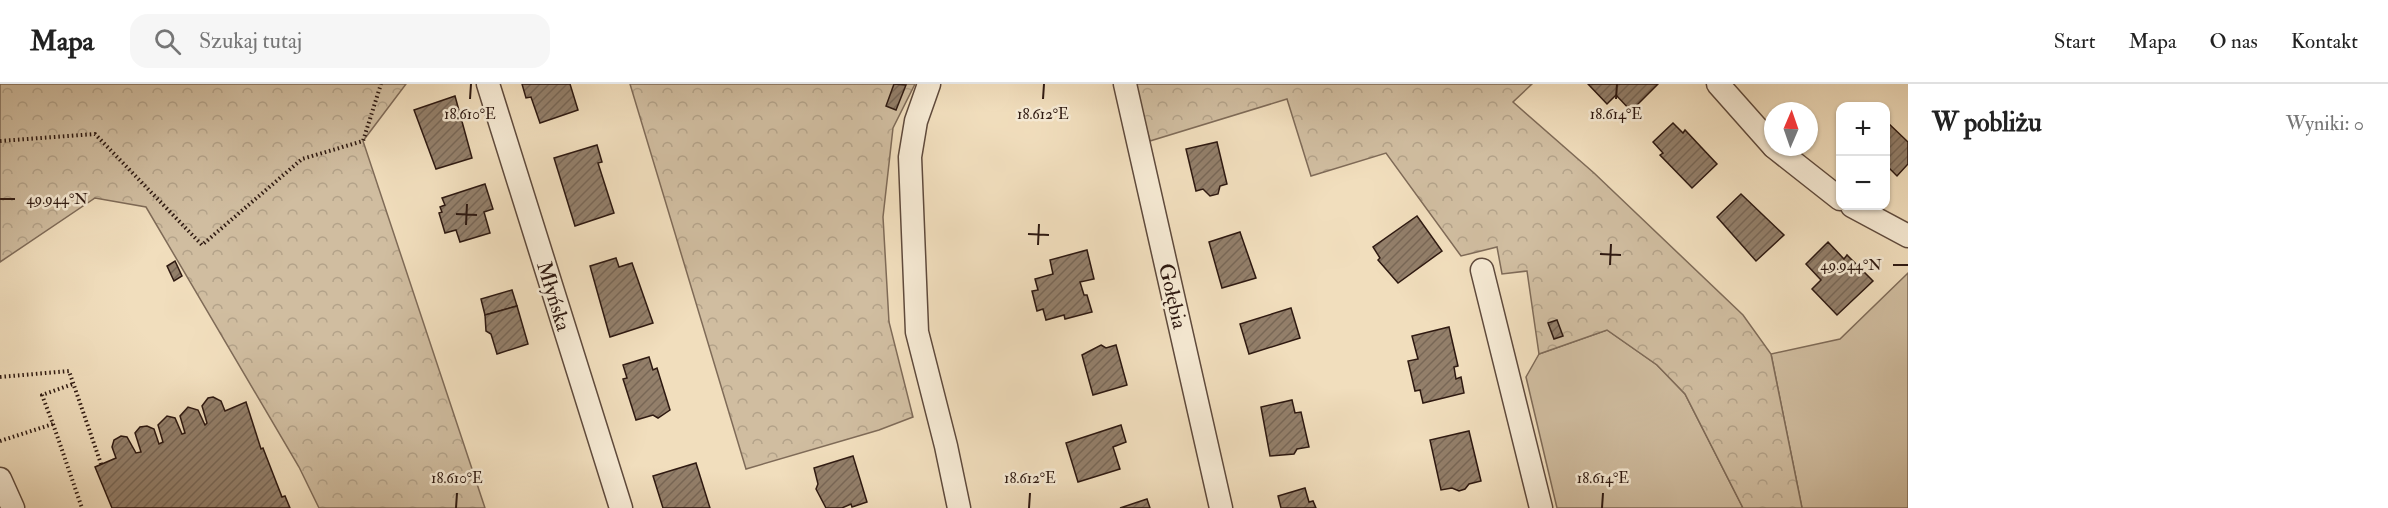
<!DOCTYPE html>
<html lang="pl">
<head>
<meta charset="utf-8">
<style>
	:root { --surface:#fff; --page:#f6f6f6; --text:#222; --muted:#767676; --line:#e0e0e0 }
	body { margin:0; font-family:"IM FELL Double Pica",serif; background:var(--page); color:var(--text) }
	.controls { position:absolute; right:18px; top:18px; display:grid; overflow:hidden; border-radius:12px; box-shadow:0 2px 4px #0004 }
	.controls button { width:54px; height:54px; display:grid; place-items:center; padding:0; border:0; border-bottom:2px solid var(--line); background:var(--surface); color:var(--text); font:30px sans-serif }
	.compass { position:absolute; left:1764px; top:18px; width:54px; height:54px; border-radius:50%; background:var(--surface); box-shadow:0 2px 4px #0004; rotate:2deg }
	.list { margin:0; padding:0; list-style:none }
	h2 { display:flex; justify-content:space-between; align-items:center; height:78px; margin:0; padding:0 24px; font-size:26px }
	h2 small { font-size:20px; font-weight:400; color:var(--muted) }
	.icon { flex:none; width:33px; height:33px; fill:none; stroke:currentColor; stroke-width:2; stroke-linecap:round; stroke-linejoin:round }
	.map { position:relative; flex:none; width:1908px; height:424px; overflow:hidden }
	header { display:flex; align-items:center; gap:36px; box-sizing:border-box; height:84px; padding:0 30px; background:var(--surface); border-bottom:2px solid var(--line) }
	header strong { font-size:28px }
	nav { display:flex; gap:33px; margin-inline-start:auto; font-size:21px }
	.search { width:420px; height:54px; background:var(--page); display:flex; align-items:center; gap:15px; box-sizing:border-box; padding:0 21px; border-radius:18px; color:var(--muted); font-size:22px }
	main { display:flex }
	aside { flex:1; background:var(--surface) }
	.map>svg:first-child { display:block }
</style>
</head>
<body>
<header>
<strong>Mapa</strong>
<div class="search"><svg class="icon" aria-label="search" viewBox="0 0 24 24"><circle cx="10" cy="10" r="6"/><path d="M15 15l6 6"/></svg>Szukaj tutaj</div>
<nav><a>Start</a><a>Mapa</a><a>O nas</a><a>Kontakt</a></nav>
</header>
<main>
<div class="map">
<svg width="1908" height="424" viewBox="0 0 1908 424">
	<defs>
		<pattern id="forest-crowns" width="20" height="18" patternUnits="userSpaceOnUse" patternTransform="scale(1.5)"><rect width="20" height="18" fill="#d0bda0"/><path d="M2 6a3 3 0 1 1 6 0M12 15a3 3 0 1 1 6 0" fill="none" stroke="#b3a289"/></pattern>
		<pattern id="building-hatch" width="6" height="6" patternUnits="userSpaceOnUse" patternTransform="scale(1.5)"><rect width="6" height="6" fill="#937f6a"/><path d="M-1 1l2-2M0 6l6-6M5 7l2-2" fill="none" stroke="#786756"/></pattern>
	</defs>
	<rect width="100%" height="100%" fill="#f1debd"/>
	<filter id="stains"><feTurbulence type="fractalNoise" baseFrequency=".00333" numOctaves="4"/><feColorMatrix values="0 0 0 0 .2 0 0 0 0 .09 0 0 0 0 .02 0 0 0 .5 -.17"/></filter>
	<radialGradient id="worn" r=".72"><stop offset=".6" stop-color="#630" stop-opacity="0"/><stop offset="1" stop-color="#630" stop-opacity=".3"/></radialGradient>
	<!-- grass -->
	<g fill="#d0bda0" stroke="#7f6b58" stroke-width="1.5">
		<path d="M1908 189V424H1802L1771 270 1840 255Z"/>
		<path d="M1607 246 1657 281 1685 310 1743 424H1557L1526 293 1539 270Z"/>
	</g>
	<!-- forest -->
	<g fill="url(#forest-crowns)" stroke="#7f6b58" stroke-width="1.5">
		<path d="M0 0H406L363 57 485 424H319L299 383 146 123 95 114 0 178Z"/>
		<path d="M630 0H915L893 44 883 133 889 238 913 333 879 346 746 385Z"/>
		<path d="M1134 0H1532L1513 18 1594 89 1743 231 1771 270 1802 424H1743L1685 310 1657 281 1607 246 1539 270 1527 187 1502 190 1497 163 1461 172 1386 69 1311 92 1287 15 1150 57Z"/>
	</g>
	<!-- building -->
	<g fill="url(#building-hatch)" stroke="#2e1911" stroke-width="1.5">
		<path d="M522 0H570L578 26 540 39 531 13 526 14Z"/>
		<path d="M894 0 906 1 896 26 886 22Z"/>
		<path d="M1588 0H1658L1631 27 1616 11 1607 20Z"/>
		<path d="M455 12 472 74 436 85 414 26Z"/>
		<path d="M1886 37 1908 58V80L1897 92 1886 81Z"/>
		<path d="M1673 39 1683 49 1685 46 1717 80 1692 104 1660 71 1663 69 1653 58Z"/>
		<path d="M1217 58 1227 100 1220 102 1218 110 1210 112 1203 105 1196 107 1186 65Z"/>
		<path d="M597 61 602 78 598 79 614 129 575 142 554 74Z"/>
		<path d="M485 100 493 125 484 128 490 149 460 158 456 146 445 149 439 129 442 128 440 123 445 121 442 114Z"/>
		<path d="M1741 110 1784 151 1756 177 1717 133Z"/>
		<path d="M1417 132 1442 167 1398 199 1378 176 1380 174 1373 163Z"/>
		<path d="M1240 148 1256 194 1222 204 1209 158Z"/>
		<path d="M1828 158 1844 175 1847 171 1873 197 1837 231 1812 205 1821 196 1806 180Z"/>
		<path d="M1087 166 1094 195 1080 198 1084 211H1087L1092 228 1065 235 1064 231 1046 236 1043 225 1037 227 1032 207 1038 206 1035 195 1053 190 1050 176Z"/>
		<path d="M616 174 619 183 632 179 653 239 610 253 590 182Z"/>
		<path d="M175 177 182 192 174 197 167 182Z"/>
		<path d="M512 206 517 222 485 231 481 215Z"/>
		<path d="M517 222 528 260 497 270 491 250 486 247 485 231Z"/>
		<path d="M1291 224 1300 254 1249 270 1240 240Z"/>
		<path d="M1557 236 1563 252 1554 255 1548 239Z"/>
		<path d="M1449 243 1458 282 1454 283 1456 295 1461 293 1464 309 1423 319 1420 306 1415 307 1408 277 1418 275 1412 252Z"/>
		<path d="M1101 261 1106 264 1116 261 1127 301 1093 311 1082 271Z"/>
		<path d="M649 273 653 286 657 284 670 326 658 334 653 331 636 336 623 295 627 294 623 281Z"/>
		<path d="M213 313 221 317 225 327 246 318 261 365 263 364 282 413 285 412 290 424H112L95 383 116 374 112 363 114 356 121 352 127 353 136 369 141 368 135 349 140 343 147 342 154 345 159 360 163 358 158 341 167 332 175 334 182 350 185 349 180 332 188 323 198 326 205 341 207 339 202 322 208 314Z"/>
		<path d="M1292 316 1295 329 1301 328 1309 363 1297 365 1294 370 1270 372 1261 323Z"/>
		<path d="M1121 341 1126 358 1113 363 1120 385 1078 398 1066 359Z"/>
		<path d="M1469 347 1481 397 1469 400 1465 405 1459 407 1452 404 1441 406 1430 356Z"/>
		<path d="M853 372 867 418 852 423 851 420 842 424H826L816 405 818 400 814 384Z"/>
		<path d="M696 379 710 424H663L653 392Z"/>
		<path d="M1305 404 1309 418 1313 417 1316 424H1281L1278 412Z"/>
		<path d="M1147 415 1150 424H1120Z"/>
	</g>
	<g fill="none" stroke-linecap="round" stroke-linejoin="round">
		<!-- minor casing -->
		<g stroke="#5f4a3c" stroke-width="25">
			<g id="minor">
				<path d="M488 0 621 424"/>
				<path d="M929 0 916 37 910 73 917 248 946 362 959 424"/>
				<path d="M1125 0 1221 424"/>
				<path d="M1718 0 1773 62"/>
				<path d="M1774 63 1840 115"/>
				<path d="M1852 122 1908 152"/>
				<path d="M1482 186 1541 424"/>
				<path d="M0 395 13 424"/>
			</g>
		</g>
		<!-- path -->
		<g stroke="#2e1911" stroke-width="4" stroke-dasharray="1.5 3" stroke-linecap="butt">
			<path d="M0 57 95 50 202 161 302 75 363 57 381 0"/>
			<path d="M0 293 69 287 101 380"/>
			<path d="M53 340 82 424"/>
			<path d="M0 357 53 340 42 311 73 300"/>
		</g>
		<!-- minor -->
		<use href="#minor" stroke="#f6ead4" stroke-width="22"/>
	</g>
	<!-- ticks -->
	<path fill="none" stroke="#2e1911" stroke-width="2" d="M470 15 471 0M1043 15 1044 0M1616 15 1617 0M0 115H15M456 130 477 131M466 141 467 120M1028 150 1049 151M1038 161 1039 140M1600 170 1621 171M1610 181 1611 160M1893 181H1908M456 424 457 409M1029 424 1030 409M1602 424 1603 409"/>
	<g text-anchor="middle" stroke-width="5" stroke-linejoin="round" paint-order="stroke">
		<!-- street labels -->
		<g font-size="21" fill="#2e1911" stroke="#f6ead4">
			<text transform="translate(554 212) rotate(73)" y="7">Młyńska</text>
			<text transform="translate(1173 212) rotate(77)" y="7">Gołębia</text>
		</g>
	</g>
	<g font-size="15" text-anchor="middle" fill="#2e1911" stroke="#f6ead4" stroke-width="5" stroke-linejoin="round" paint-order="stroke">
		<text x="470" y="35">18.610°E</text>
		<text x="1043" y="35">18.612°E</text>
		<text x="1616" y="35">18.614°E</text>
		<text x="57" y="120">49.944°N</text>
		<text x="1851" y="186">49.944°N</text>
		<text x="457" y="399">18.610°E</text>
		<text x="1030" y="399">18.612°E</text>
		<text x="1603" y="399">18.614°E</text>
	</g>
	<rect width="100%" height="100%" filter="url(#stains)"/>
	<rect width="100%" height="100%" fill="url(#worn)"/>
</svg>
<div class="controls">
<button>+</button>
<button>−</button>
</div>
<svg class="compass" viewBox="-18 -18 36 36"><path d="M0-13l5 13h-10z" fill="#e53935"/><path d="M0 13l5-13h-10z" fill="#767676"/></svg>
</div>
<aside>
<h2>W pobliżu<small>Wyniki: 0</small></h2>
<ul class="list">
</ul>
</aside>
</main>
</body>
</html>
